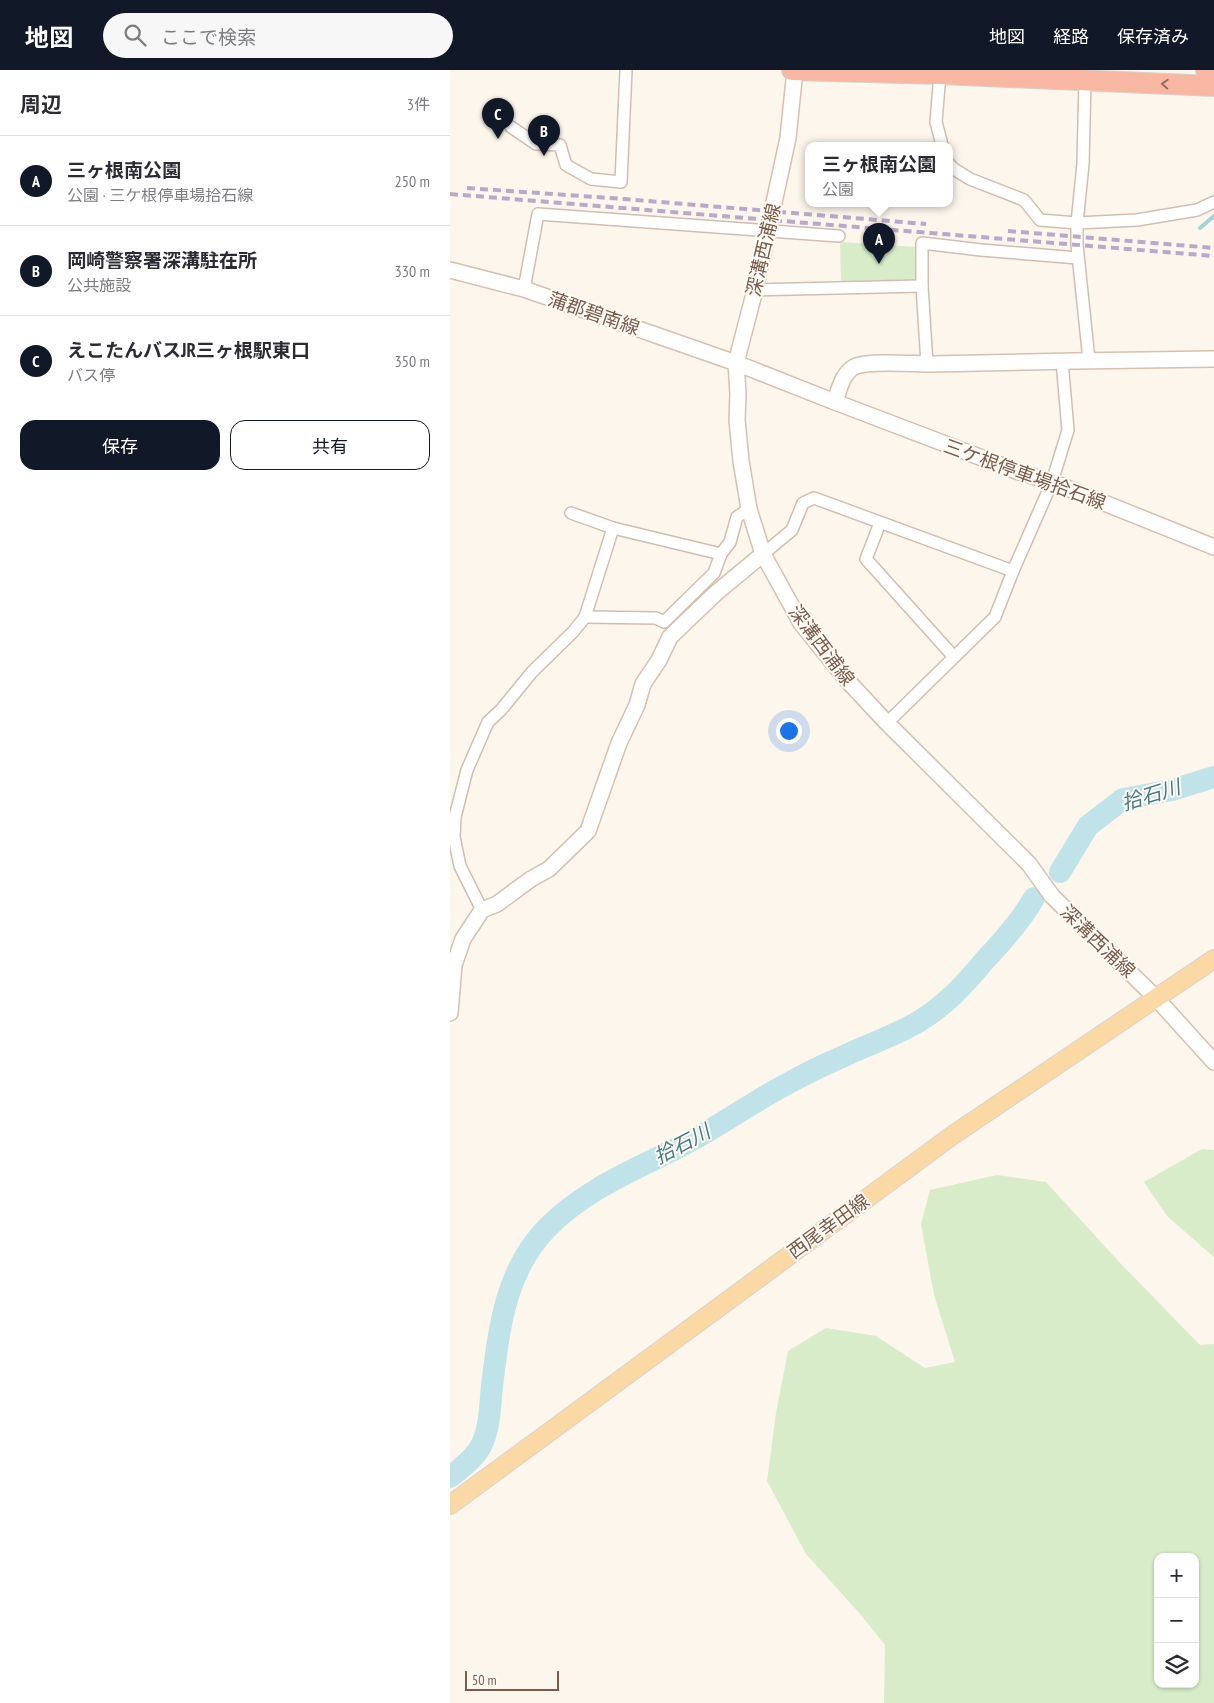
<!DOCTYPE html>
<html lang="ja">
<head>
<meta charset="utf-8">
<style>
	:root { --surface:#fff; --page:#f7f7f7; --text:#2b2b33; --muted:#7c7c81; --line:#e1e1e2; --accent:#111827 }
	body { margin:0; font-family:"PT Sans Narrow","Noto Sans JP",sans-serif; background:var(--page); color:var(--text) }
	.controls { position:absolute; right:15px; bottom:15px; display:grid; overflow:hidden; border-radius:10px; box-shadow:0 1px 4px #0004 }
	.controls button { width:45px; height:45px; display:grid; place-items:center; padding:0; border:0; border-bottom:1px solid var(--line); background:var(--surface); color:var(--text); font:25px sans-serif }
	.scale { position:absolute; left:15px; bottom:12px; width:94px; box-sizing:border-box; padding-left:5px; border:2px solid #7a5c4d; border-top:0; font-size:14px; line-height:18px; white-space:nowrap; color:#7a5c4d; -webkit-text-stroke:4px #fffaf3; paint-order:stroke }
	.you { position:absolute; left:338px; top:660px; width:18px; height:18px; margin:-12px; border:4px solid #fff; border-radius:50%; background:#1a73e8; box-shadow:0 0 0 8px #1a73e833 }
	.badge { display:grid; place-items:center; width:32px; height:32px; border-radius:50%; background:var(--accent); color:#fff; font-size:16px; font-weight:700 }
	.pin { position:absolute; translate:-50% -41px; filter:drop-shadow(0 1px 2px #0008) }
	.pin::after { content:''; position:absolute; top:26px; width:18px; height:15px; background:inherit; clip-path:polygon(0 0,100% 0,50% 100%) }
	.popup { position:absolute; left:355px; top:72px; width:148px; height:65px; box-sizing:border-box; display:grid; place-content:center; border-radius:10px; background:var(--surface); filter:drop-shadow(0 1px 4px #0005); font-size:16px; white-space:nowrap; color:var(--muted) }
	.popup b { font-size:19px; color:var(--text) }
	.popup::after { content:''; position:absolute; left:50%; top:100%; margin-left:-10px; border:10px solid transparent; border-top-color:var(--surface) }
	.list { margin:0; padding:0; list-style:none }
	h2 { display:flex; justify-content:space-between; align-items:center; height:65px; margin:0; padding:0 20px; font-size:21px }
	h2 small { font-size:16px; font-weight:400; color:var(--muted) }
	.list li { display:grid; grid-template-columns:32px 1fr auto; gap:15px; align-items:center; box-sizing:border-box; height:90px; padding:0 20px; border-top:1px solid var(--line) }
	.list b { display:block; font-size:19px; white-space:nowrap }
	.list p { margin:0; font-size:16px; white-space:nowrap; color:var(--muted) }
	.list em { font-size:16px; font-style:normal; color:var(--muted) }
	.actions { display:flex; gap:10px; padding:15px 20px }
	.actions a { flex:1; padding:11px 0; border:1px solid var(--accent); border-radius:15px; text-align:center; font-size:18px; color:var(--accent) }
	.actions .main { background:var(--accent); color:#fff }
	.icon { flex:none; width:28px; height:28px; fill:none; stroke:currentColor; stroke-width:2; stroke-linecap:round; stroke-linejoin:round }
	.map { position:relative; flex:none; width:764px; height:1633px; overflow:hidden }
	header { display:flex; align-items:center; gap:30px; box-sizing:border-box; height:70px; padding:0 25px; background:var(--accent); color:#fff }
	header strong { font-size:24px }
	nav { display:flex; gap:28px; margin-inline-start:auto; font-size:18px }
	.search { width:350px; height:45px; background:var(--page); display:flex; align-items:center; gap:12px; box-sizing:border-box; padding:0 18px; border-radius:28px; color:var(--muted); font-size:19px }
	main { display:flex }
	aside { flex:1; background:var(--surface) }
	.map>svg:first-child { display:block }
</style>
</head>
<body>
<header>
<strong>地図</strong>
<div class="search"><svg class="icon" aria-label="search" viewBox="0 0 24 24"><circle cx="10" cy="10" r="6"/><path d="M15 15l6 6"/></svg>ここで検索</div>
<nav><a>地図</a><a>経路</a><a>保存済み</a></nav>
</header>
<main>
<aside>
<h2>周辺<small>3件</small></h2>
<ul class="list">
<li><span class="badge">A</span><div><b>三ヶ根南公園</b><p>公園 · 三ケ根停車場拾石線</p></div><em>250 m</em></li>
<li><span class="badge">B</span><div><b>岡崎警察署深溝駐在所</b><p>公共施設</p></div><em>330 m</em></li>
<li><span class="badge">C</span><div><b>えこたんバスJR三ヶ根駅東口</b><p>バス停</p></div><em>350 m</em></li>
</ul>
<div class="actions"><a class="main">保存</a><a>共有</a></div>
</aside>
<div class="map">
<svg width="764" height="1633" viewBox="0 0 764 1633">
	<rect width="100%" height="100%" fill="#fdf6ec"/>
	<!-- green -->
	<g fill="#d8ecc9" fill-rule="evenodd">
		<path d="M390 172 467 177 466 212 391 211Z"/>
		<path d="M752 1079 764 1080V1187L717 1146 694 1112Z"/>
		<path d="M547 1105 596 1112 671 1194 750 1275 764 1274V1633H434L435 1575 411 1545 356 1484 317 1411 326 1343 338 1281 376 1258 426 1266 475 1298 505 1292 484 1225 471 1154 480 1120ZM708 1487H745V1614H708Z"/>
	</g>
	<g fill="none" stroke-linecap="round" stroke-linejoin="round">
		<!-- stream -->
		<path stroke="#a5d3da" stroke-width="4" d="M750 158 764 146"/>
		<!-- river -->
		<g stroke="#bfe3e8" stroke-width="22">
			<path d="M610 802 638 756 673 729 722 720 764 707"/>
			<path d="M0 1407C11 1398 24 1389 31 1376 40 1358 40 1336 42 1316 49 1259 55 1201 97 1158 136 1118 187 1099 235 1074 270 1056 302 1032 337 1014 355 1004 373 995 392 987 417 975 444 966 468 952 495 936 515 914 535 890 553 871 571 851 584 828"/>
		</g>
		<!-- street casing -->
		<g stroke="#d1beb0" stroke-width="14">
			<g id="street">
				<path d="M488 0 490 4 486 52 492 75"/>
				<path d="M635 10 633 94 627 153V175L639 290"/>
				<path d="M61 57 86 74 110 75 116 95 141 109 171 112 176 0"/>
				<path d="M499 94 504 99 520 109 574 130 590 150 627 153 687 150 747 140 764 132"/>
				<path d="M74 219 88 144 389 166"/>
				<path d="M305 220 472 216"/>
				<path d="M477 294 472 216V173L531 180 628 188"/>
				<path d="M430 453 416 489 504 587"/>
				<path d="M163 458 271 484"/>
				<path d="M313 484 342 460 353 433 364 428 563 501 602 412 618 360 612 291"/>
				<path d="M135 547 206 548 214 552 264 503 271 484 280 472 287 447 299 439"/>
				<path d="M437 653 545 547 563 501"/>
				<path d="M32 840 10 796 4 767 5 747 17 700 38 652 51 640 82 602 123 562 135 547 163 458 121 443"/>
			</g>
		</g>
		<!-- secondary casing -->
		<g stroke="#d6c0b0" stroke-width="18">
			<g id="secondary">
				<path d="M345 0 338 68 305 220 286 293 288 324 287 350 291 391 299 439 313 484 351 553 395 608 437 653 579 794 602 826 707 929 764 992"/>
				<path d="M0 200 74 219 286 293 385 332 569 402 602 412 764 477"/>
				<path d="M385 332C389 320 392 304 404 297 417 290 463 294 480 294 575 292 669 290 764 289"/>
				<path d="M0 943 4 895 13 869 32 840 47 834 81 809 99 799 138 761 169 673 187 635 193 614 209 590 220 567 266 523 313 484"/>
			</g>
		</g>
		<!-- primary casing -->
		<g stroke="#dad1cd" stroke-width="20">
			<path id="primary" d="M0 1435 503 1065 764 889"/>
		</g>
		<!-- highway casing -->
		<g stroke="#dad1cd" stroke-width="22">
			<g id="highway">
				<path d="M342 0 490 4 764 16"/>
				<path d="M756 0H764"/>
			</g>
		</g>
		<!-- street -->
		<use href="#street" stroke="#fff" stroke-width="11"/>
		<!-- secondary -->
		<use href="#secondary" stroke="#fff" stroke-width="15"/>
		<!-- primary -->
		<use href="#primary" stroke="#fbd9a5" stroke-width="18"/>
		<!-- highway -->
		<use href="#highway" stroke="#f7b7a3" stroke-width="20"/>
		<!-- rail -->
		<g stroke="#b9a8c9" stroke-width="4" stroke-dasharray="8 5" stroke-linecap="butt">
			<path d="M17 118 174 129 476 154"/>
			<path d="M0 124 764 186"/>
			<path d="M558 161 764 178"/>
		</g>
	</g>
	<!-- one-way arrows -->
	<defs><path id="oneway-chevron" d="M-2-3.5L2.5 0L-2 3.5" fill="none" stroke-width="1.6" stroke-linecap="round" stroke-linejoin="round" transform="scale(1.25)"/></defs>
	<use stroke="#936e5e" href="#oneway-chevron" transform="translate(715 14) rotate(-177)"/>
	<g text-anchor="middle" stroke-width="4" stroke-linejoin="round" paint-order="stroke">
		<!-- street labels -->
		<g font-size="19" fill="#7a5c4d" stroke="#fffaf3">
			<text transform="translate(313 180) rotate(-77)" y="7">深溝西浦線</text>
			<text transform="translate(144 243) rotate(19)" y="7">蒲郡碧南線</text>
			<text transform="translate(575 404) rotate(20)" y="7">三ケ根停車場拾石線</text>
			<text transform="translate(372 575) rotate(53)" y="7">深溝西浦線</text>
			<text transform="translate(648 871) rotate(44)" y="7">深溝西浦線</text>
			<text transform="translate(378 1156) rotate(-36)" y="7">西尾幸田線</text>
		</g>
		<!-- water labels -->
		<g font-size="20" font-style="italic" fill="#437c86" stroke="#fffaf3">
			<text transform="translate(701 725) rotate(-17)" y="7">拾石川</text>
			<text transform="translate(232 1074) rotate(-28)" y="7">拾石川</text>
		</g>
	</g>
</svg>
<div class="controls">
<button>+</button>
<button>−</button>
<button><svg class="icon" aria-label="layers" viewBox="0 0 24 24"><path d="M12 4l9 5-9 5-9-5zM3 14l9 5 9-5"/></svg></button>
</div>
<div class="scale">50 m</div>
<div class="you"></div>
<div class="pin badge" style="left:429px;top:194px">A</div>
<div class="popup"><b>三ヶ根南公園</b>公園</div>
<div class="pin badge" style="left:94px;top:86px">B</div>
<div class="pin badge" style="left:48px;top:69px">C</div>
</div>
</main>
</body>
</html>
